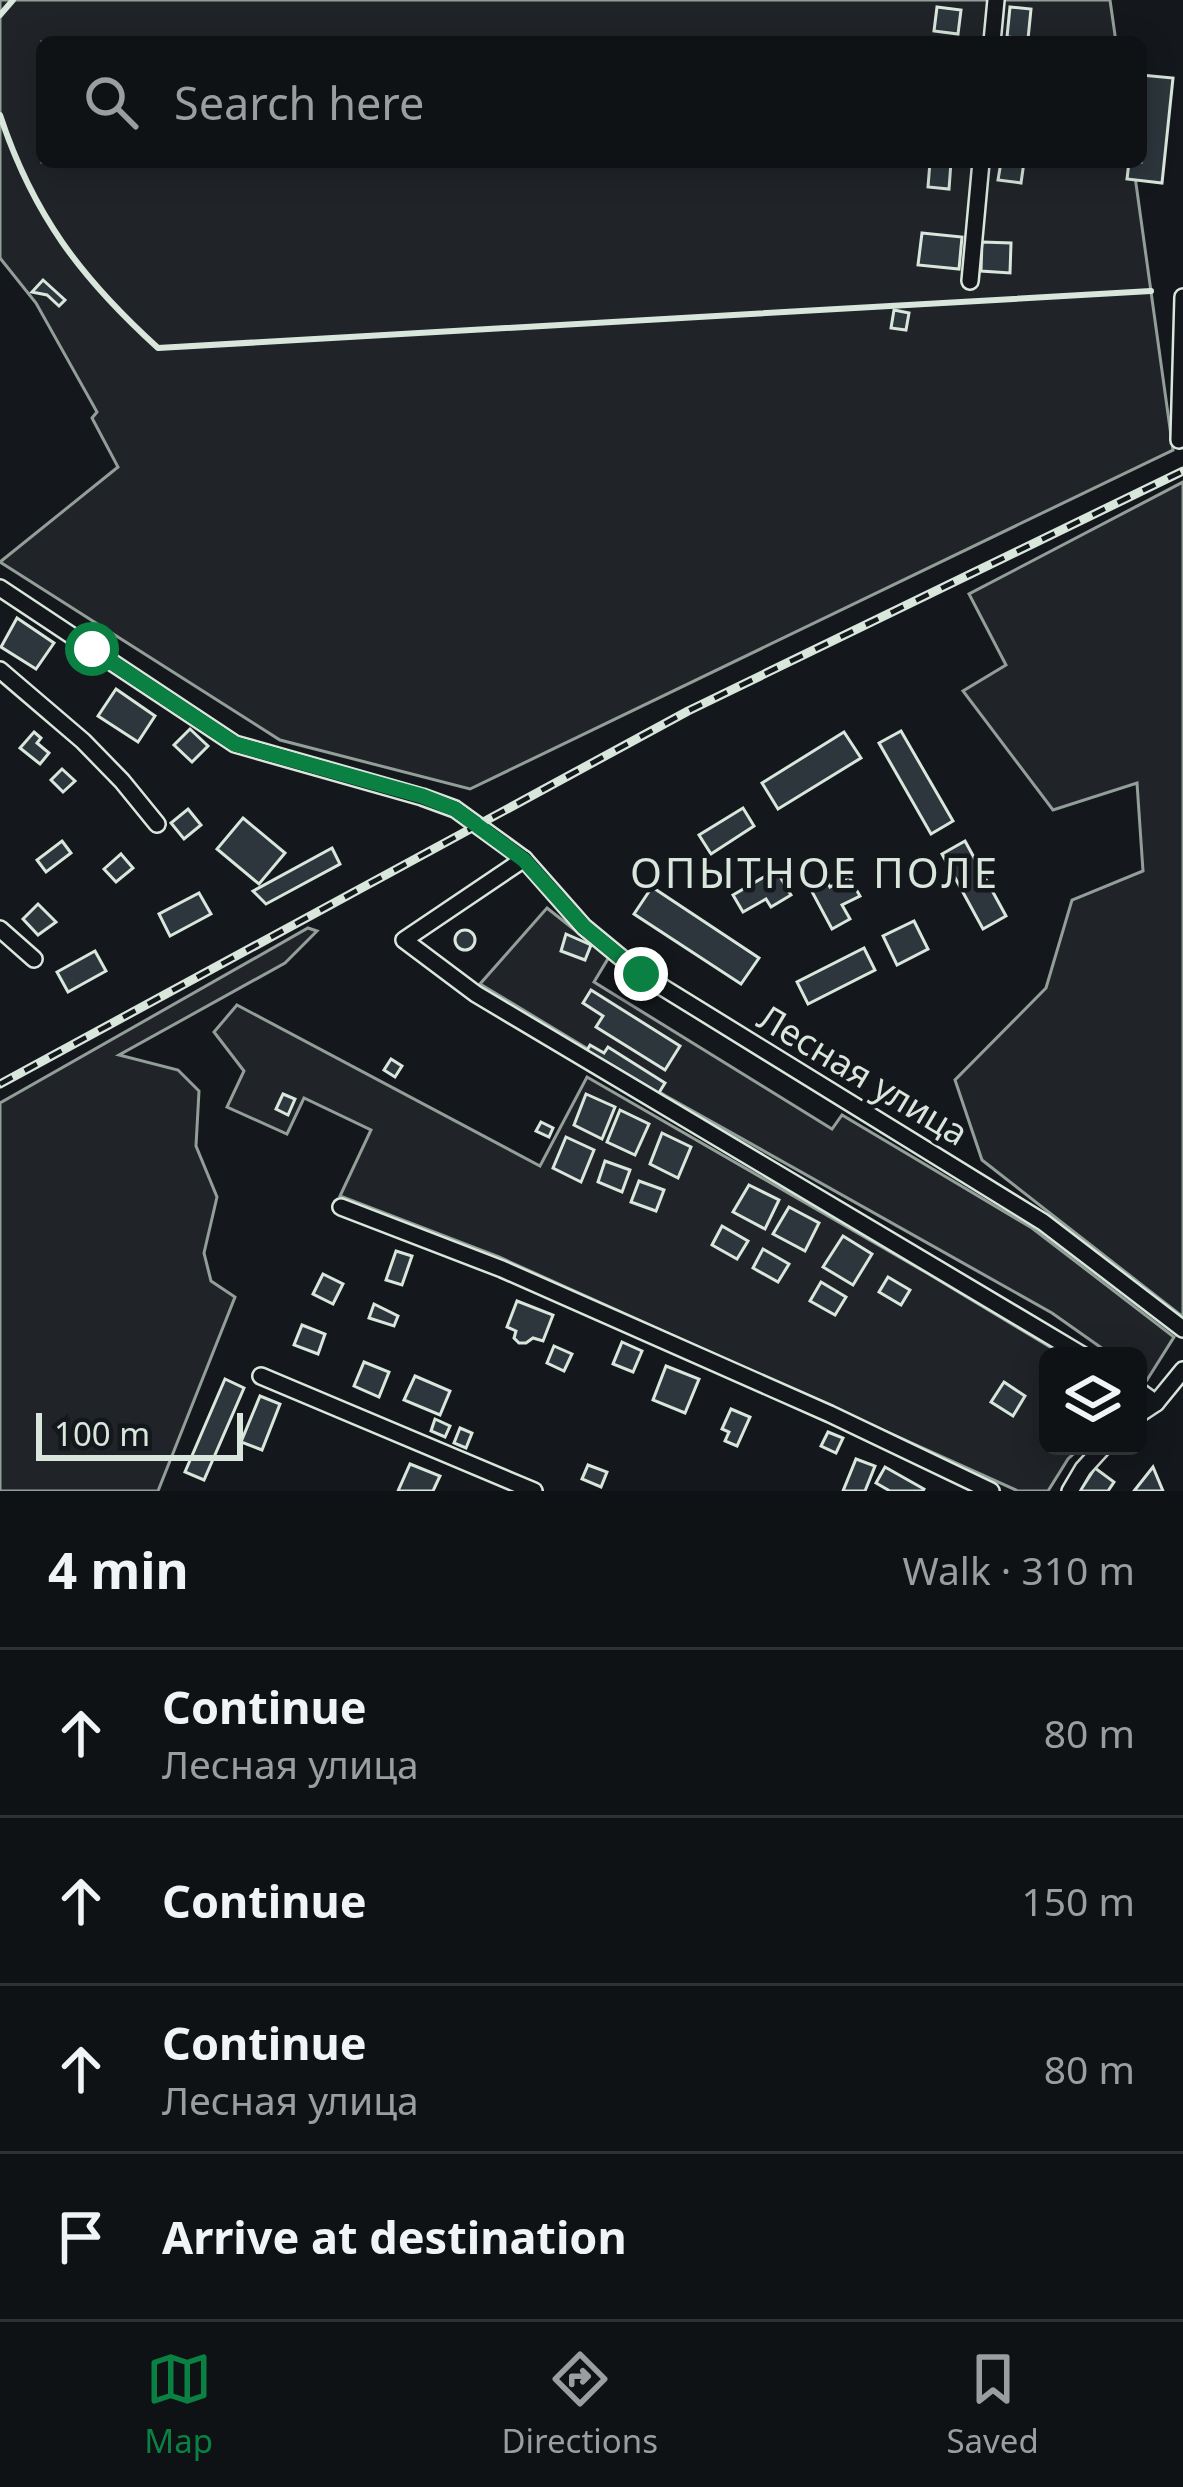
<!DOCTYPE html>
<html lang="en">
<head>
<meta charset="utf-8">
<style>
	:root { --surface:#0f1215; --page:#1d2022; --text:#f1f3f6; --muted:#9b9ea0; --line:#2f3234; --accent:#0b8043 }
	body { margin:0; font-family:"Noto Sans",sans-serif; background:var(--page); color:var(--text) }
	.controls { position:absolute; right:36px; bottom:36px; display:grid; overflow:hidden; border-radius:18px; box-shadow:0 6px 30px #0003 }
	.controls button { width:108px; height:108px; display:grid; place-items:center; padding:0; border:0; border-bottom:3px solid var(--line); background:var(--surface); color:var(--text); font:60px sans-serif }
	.scale { position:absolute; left:36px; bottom:30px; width:207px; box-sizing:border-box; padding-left:12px; border:6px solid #d8e6dc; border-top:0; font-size:33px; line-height:42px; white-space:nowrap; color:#d8e6dc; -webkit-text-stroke:9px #14181c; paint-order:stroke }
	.stop { position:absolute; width:36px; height:36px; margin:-27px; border:9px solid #0b8043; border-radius:50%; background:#fff }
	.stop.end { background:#0b8043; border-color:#fff; box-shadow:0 3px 12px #0008 }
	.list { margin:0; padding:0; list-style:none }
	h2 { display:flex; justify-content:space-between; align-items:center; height:156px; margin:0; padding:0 48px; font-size:51px }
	h2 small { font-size:39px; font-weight:400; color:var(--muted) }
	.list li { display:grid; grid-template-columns:78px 1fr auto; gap:36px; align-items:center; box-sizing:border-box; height:168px; padding:0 48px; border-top:3px solid var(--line) }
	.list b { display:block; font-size:45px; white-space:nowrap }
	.list p { margin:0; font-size:39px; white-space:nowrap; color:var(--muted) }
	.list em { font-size:39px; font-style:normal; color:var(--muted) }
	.icon { flex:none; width:66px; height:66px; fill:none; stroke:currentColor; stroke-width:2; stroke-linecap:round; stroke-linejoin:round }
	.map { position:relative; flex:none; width:1183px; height:1491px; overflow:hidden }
	.search { position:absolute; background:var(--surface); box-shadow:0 6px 30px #0003; left:36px; right:36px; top:36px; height:132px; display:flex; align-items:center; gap:30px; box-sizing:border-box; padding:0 42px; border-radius:18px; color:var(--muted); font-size:45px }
	.sheet { height:828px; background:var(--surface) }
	nav { display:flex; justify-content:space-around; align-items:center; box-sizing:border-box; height:168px; border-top:3px solid var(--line); background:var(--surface); font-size:33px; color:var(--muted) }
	nav a { display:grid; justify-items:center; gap:6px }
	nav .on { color:var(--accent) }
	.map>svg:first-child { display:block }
</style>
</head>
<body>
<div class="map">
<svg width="1183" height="1491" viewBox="0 0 1183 1491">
	<rect width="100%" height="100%" fill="#14181c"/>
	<!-- green -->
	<g fill="#202428" stroke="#939e99" stroke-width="3">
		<path d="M0 0H1110L1116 42H42V162H1133L1173 450 470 789 280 740 0 562 118 467 92 418 97 412 36 303 0 258Z"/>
		<path d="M1183 482V1317L982 1160 955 1080 1046 988 1072 900 1143 871 1137 783 1053 810 963 691 1006 665 969 594Z"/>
		<path d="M547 908 609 957 594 982 832 1129 842 1115 1032 1228 1174 1337 1147 1380 1138 1374V1356H1113L1052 1313 666 1096 480 984Z"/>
		<path d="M308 928 317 931 285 963 119 1055 178 1070 199 1091 196 1146 217 1197 204 1253 211 1281 235 1297 158 1491H0V1103Z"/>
		<path d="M237 1005 540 1166 587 1077 927 1273 1065 1356H1048V1446H1082L1068 1459 1048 1491H1018L499 1257 340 1196 371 1130 304 1098 287 1134 227 1107 244 1071 214 1032Z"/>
	</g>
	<!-- building -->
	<g fill="#2c363c" stroke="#d8e6dc" stroke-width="3">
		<path d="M937 7 961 10 958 34 934 31Z"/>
		<path d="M1010 7 1031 9 1028 39 1007 37Z"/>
		<path d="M1141 75 1173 78 1162 183 1127 179 1129 162H1141Z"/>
		<path d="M930 162H951L949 189 928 187Z"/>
		<path d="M1001 162H1024L1021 183 998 180Z"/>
		<path d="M922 233 962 237 959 269 918 265Z"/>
		<path d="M982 242 1011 243 1010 273 981 271Z"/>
		<path d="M43 280 65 300 59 306 47 295 32 292Z"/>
		<path d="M894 310 909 313 906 330 891 328Z"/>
		<path d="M17 618 54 643 36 669 1 647Z"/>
		<path d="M116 689 155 716 138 742 98 716Z"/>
		<path d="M190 729 208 746 192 762 174 745Z"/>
		<path d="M901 731 953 821 931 834 879 743Z"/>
		<path d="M34 732 41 738 37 743 49 753 40 764 20 748Z"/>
		<path d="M844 732 861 758 778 809 762 783Z"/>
		<path d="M62 769 75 781 63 792 51 780Z"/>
		<path d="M743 808 754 826 711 854 699 835Z"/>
		<path d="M188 809 201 825 184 839 171 823Z"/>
		<path d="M243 818 285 853 259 884 217 849Z"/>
		<path d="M62 841 71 853 46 872 37 860Z"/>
		<path d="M965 841 1006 916 983 929 942 854Z"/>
		<path d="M332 848 340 864 266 904 253 891Z"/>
		<path d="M121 854 133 868 116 882 104 869Z"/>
		<path d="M776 870 791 895 771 907 766 899 743 912 733 895Z"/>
		<path d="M849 877 860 896 842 905 850 919 832 929 810 888 826 880 830 887Z"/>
		<path d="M652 887 759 958 741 984 634 914Z"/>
		<path d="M199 893 211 914 170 936 159 914Z"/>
		<path d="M38 904 56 922 38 935 23 919Z"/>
		<path d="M914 921 928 949 897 965 883 936Z"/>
		<circle cx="465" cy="940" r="10"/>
		<path d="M566 934 591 945 585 960 561 951Z"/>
		<path d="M864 948 875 970 808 1004 797 982Z"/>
		<path d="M95 951 106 971 68 992 57 972Z"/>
		<path d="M591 990 680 1046 665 1070 596 1027 603 1016 583 1003Z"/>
		<path d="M590 1045 604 1053 608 1047 665 1083 655 1099 585 1054Z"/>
		<path d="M391 1059 402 1066 395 1077 384 1070Z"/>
		<path d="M283 1094 295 1099 288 1115 276 1109Z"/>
		<path d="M586 1094 615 1107 602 1139 574 1125Z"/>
		<path d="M620 1110 649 1124 635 1155 607 1142Z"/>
		<path d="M541 1122 553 1128 549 1137 536 1131Z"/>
		<path d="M662 1133 691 1147 678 1178 650 1164Z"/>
		<path d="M566 1137 594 1150 581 1182 553 1168Z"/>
		<path d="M605 1161 630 1170 622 1192 598 1182Z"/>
		<path d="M639 1181 664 1190 656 1211 631 1202Z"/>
		<path d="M749 1185 779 1200 765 1229 733 1212Z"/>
		<path d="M789 1207 819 1223 805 1251 773 1234Z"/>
		<path d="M722 1226 748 1241 737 1259 712 1245Z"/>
		<path d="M843 1236 872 1254 853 1285 823 1267Z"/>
		<path d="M763 1249 789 1264 778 1282 753 1268Z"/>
		<path d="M396 1251 412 1256 402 1285 386 1280Z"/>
		<path d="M323 1274 343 1284 333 1304 313 1294Z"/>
		<path d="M888 1277 910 1290 901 1305 879 1292Z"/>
		<path d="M821 1282 846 1297 835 1315 810 1301Z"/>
		<path d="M517 1301 553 1315 543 1341 533 1338 526 1343H519L514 1338 516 1331 507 1327Z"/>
		<path d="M374 1304 398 1316 394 1326 369 1318Z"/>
		<path d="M302 1325 325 1334 318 1354 294 1345Z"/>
		<path d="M622 1342 642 1351 633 1372 613 1364Z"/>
		<path d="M554 1346 572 1354 564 1371 547 1363Z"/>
		<path d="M364 1362 389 1372 379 1397 354 1386Z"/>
		<path d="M666 1366 699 1379 685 1413 653 1400Z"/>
		<path d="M415 1376 450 1391 440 1415 404 1400Z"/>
		<path d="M225 1379 244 1388 204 1480 185 1472Z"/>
		<path d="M1004 1382 1025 1396 1013 1416 991 1402Z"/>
		<path d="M260 1396 280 1404 262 1450 241 1442Z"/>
		<path d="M731 1409 750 1417 737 1446 725 1441 729 1432 722 1429Z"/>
		<path d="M435 1419 450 1426 445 1437 431 1431Z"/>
		<path d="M460 1428 472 1433 466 1448 454 1443Z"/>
		<path d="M828 1432 843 1438 836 1453 821 1446Z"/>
		<path d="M856 1459 875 1466 865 1491H843Z"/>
		<path d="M410 1464 440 1476 433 1491H398Z"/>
		<path d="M588 1465 607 1472 601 1487 582 1479Z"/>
		<path d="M885 1467 924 1489 923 1491H890L876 1483Z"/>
		<path d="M1153 1467 1163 1491H1134Z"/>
		<path d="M1095 1468 1114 1482 1108 1491H1080Z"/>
	</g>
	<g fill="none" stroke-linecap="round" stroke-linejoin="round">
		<!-- minor casing -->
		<g stroke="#d8e6dc" stroke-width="20">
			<g id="minor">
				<path d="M992 42 996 0"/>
				<path d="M970 281 981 162"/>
				<path d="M1179 440 1183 297"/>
				<path d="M0 588 235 744 422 797 455 809 524 859 584 927 641 974 1043 1222 1183 1329"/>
				<path d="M0 670 83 741 122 781 157 824"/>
				<path d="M524 859 404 940 476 994 1084 1356"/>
				<path d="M0 929 34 959"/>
				<path d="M341 1207 502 1269 830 1414 991 1491"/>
				<path d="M261 1376 534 1491"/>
				<path d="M1138 1390 1156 1403"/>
				<path d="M1138 1415 1156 1403 1183 1370"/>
				<path d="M1070 1491 1083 1469 1104 1446"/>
			</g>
		</g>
		<!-- minor -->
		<use href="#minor" stroke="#14181c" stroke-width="15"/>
		<!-- rail casing -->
		<g stroke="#d8e6dc" stroke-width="9">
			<path id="rail" d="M0 1084 688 711 1183 471"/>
		</g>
		<!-- rail -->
		<use href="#rail" stroke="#14181c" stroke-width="4.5" stroke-dasharray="14" stroke-linecap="butt"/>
		<!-- fence -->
		<path stroke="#d8e6dc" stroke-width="3" stroke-dasharray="15 6" stroke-linecap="butt" d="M0 15 13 0"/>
		<!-- wall -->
		<g stroke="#d8e6dc" stroke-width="6">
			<path d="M0 15 13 0"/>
			<path d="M0 115C33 215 81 278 158 348L1151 291"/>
		</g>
	</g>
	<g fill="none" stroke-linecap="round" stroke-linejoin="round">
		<!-- route -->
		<path stroke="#0b8043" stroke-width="15" d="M92 649 235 744 422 796 455 809 524 860 584 927 641 974"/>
	</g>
	<g text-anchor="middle" stroke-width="9" stroke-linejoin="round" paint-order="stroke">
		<!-- street labels -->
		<g font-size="36" fill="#d8e6dc" stroke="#14181c">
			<text transform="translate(863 1075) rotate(31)" y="13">Лесная улица</text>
		</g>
		<!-- quarter labels -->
		<g font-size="42" letter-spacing="3" fill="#d8e6dc" stroke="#14181c">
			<text x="815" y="888">ОПЫТНОЕ ПОЛЕ</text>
		</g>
	</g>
</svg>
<div class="controls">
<button><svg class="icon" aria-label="layers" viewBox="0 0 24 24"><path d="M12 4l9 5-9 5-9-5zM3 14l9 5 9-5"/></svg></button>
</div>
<div class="scale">100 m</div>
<div class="stop" style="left:92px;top:649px"></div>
<div class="stop end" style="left:641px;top:974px"></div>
<div class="search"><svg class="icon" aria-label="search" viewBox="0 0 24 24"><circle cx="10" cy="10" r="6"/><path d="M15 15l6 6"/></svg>Search here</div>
</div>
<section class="sheet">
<h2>4 min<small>Walk · 310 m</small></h2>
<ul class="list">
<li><svg class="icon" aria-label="ahead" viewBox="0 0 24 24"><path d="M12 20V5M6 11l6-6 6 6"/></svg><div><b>Continue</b><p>Лесная улица</p></div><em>80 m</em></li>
<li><svg class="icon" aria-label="ahead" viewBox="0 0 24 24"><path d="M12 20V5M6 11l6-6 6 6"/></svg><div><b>Continue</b></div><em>150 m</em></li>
<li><svg class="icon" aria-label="ahead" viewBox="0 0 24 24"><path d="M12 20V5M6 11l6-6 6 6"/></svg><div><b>Continue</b><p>Лесная улица</p></div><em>80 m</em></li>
<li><svg class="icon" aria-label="arrive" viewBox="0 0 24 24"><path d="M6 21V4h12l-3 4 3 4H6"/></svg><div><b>Arrive at destination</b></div></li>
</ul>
</section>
<nav>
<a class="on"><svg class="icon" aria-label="map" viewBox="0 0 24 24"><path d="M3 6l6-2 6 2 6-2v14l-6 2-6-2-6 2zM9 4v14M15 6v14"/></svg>Map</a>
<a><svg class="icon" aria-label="directions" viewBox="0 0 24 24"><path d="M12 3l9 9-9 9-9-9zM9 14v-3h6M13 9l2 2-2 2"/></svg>Directions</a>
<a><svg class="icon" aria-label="saved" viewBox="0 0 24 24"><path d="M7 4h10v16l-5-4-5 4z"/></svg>Saved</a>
</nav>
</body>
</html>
